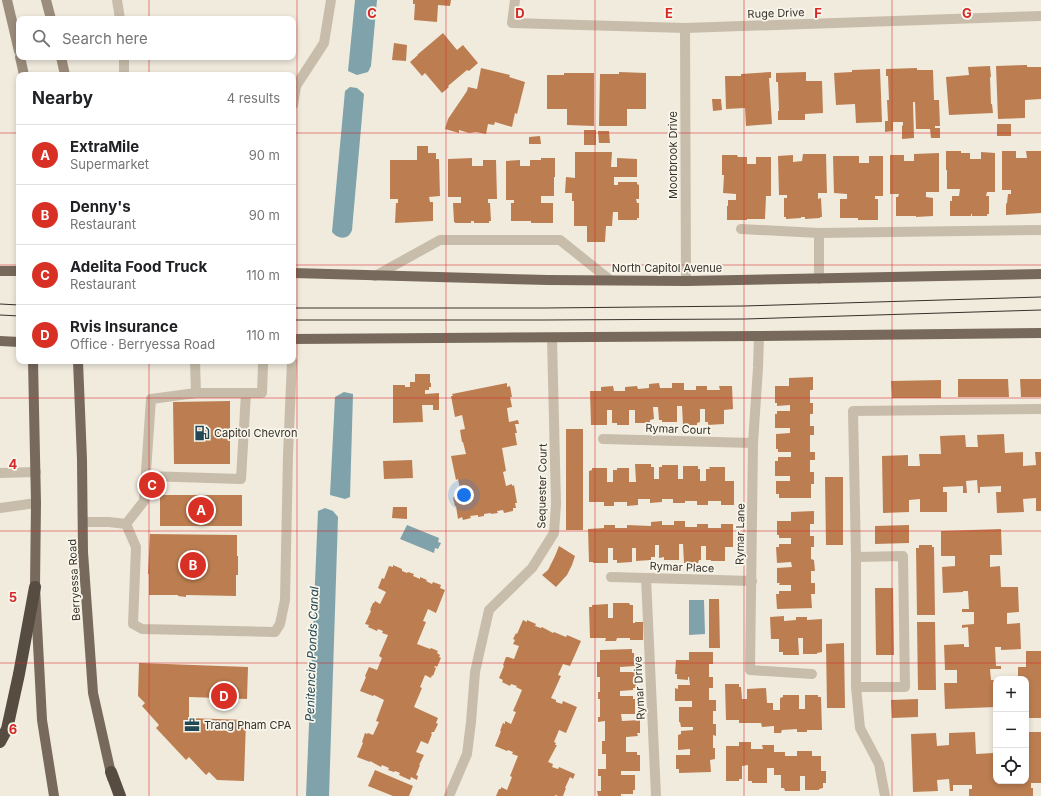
<!DOCTYPE html>
<html lang="en">
<head>
<meta charset="utf-8">
<style>
	:root { --surface:#fff; --page:#f2f2f2; --text:#202124; --muted:#757577; --line:#e0e0e0; --accent:#d93025 }
	body { margin:0; font-family:Inter,sans-serif; background:var(--page); color:var(--text) }
	.controls { position:absolute; right:12px; bottom:12px; display:grid; overflow:hidden; border-radius:8px; box-shadow:0 2px 6px #0003 }
	.controls button { width:36px; height:36px; display:grid; place-items:center; padding:0; border:0; border-bottom:1px solid var(--line); background:var(--surface); color:var(--text); font:20px sans-serif }
	.you { position:absolute; left:464px; top:495px; width:14px; height:14px; margin:-10px; border:3px solid #fff; border-radius:50%; background:#1a73e8; box-shadow:0 0 0 6px #1a73e833 }
	.badge { display:grid; place-items:center; width:26px; height:26px; border-radius:50%; background:var(--accent); color:#fff; font-size:13px; font-weight:700 }
	.pin { position:absolute; translate:-50% -50%; border:2px solid #fff; box-shadow:0 1px 4px #0006 }
	.list { margin:0; padding:0; list-style:none }
	h2 { display:flex; justify-content:space-between; align-items:center; height:52px; margin:0; padding:0 16px; font-size:17px }
	h2 small { font-size:13px; font-weight:400; color:var(--muted) }
	.list li { display:grid; grid-template-columns:26px 1fr auto; gap:12px; align-items:center; box-sizing:border-box; height:60px; padding:0 16px; border-top:1px solid var(--line) }
	.list b { display:block; font-size:15px; white-space:nowrap }
	.list p { margin:0; font-size:13px; white-space:nowrap; color:var(--muted) }
	.list em { font-size:13px; font-style:normal; color:var(--muted) }
	.icon { flex:none; width:22px; height:22px; fill:none; stroke:currentColor; stroke-width:2; stroke-linecap:round; stroke-linejoin:round }
	.map { position:relative; flex:none; width:1041px; height:796px; overflow:hidden }
	.search { position:absolute; background:var(--surface); box-shadow:0 2px 6px #0003; left:16px; top:16px; width:280px; height:44px; display:flex; align-items:center; gap:10px; box-sizing:border-box; padding:0 14px; border-radius:8px; color:var(--muted); font-size:15px }
	.panel { position:absolute; background:var(--surface); box-shadow:0 2px 6px #0003; left:16px; top:72px; width:280px; height:292px; border-radius:8px }
	.map>svg:first-child { display:block }
</style>
</head>
<body>
<div class="map">
<svg width="1041" height="796" viewBox="0 0 1041 796">
	<rect width="100%" height="100%" fill="#f1ebde"/>
	<!-- water -->
	<g fill="#7fa2ab">
		<path d="M355 0H377L371 66 368 72 357 75 348 71Z"/>
		<path d="M350 87 357 88 364 94 352 230C352 231 349 236 348 236 342 240 335 236 332 232L345 91Z"/>
		<path d="M344 392 353 394 350 497 345 499 330 495 335 397Z"/>
		<path d="M325 508 333 511 338 517 329 796H306L318 511Z"/>
		<path d="M407 525 439 538 438 542 441 543 438 549 435 548 434 553 400 539Z"/>
		<path d="M689 600H704L705 634 689 635Z"/>
	</g>
	<!-- building -->
	<g fill="#bc7e51">
		<path d="M413 0H451L450 6 438 5 437 22 414 20 415 4H413Z"/>
		<path d="M443 33 457 50 463 45 478 63 469 71 467 70 448 86 449 87 442 93 425 73 422 76 410 62 418 55H417Z"/>
		<path d="M394 43 407 45 406 61 392 60Z"/>
		<path d="M1027 65V67H1041V99L1025 100V118L998 119 996 66Z"/>
		<path d="M990 66 991 77H990L991 104H992L993 113 949 115 946 77 969 75 968 67Z"/>
		<path d="M481 68 510 75 509 77 525 82 517 114 515 113 512 127 495 122 494 125 488 124 486 134 476 132 469 133 459 130V133L445 129 448 119 467 91 468 87 477 89Z"/>
		<path d="M917 68V70H933L934 100H939L940 126H935V128H940V138H931L930 129H916L915 102H913L914 138 902 139V126L903 125V122H893V131L885 132V121H888L887 100H889L888 76H886V69Z"/>
		<path d="M880 69 882 122 856 123 855 104 836 105 834 73 852 72V70Z"/>
		<path d="M619 72 646 73V109H627V126H599L600 74H619Z"/>
		<path d="M771 72V78H769L772 124 746 126 745 108 726 109 725 76H741V74Z"/>
		<path d="M806 72V81H822L823 113 805 114V120H778V111H779L778 82H776V73Z"/>
		<path d="M564 73H594V126L567 125V109H547V75H564Z"/>
		<path d="M712 99H721L722 110 713 111Z"/>
		<rect x="997" y="124" width="14" height="12"/>
		<rect x="584" y="130" width="12" height="15"/>
		<path d="M598 131H609L610 143H599Z"/>
		<path d="M540 136 541 144H529V137Z"/>
		<path d="M417 146H428V153H436V159H439L440 196 429 197 430 202H433V221L395 223 396 203H398V199H390V160H417Z"/>
		<path d="M946 151H961V153H970V159H981V152L995 153V192H987L986 196H989V214H987V216H972V214H971V216H950V201H952V196H959L960 189H947V170H946Z"/>
		<path d="M1002 151H1016V158H1027L1026 151H1041V213L1006 215V204L1007 203 1008 194H1011V190H1002Z"/>
		<path d="M575 152H612L611 167H617V158L637 159V177H614V185H618V182H637V184L639 185V199H636L637 203H639V218H637V220H618V212H613L612 226H606L605 242H587V226H574V201H572V193H565L566 177 575 178Z"/>
		<path d="M939 153V192H926V197L933 198V216L916 217V216H896V197H898L899 194H890V155H904V161H914V154Z"/>
		<path d="M803 154H826L827 193H818V199L821 198 822 217H820V218L805 219V217H801V218L786 219V217H784V198H787V195H779L778 156 793 155V162L802 161Z"/>
		<path d="M722 155H737L738 157H747V164H756V157H771V196H766L765 219H747V220H727V206H728V200H736V194L723 193 724 175H722Z"/>
		<path d="M833 156H859V163H869V156H883V196H875V199H878V220H858V218H840V199H847V194L834 193Z"/>
		<path d="M472 158V166H483V160H496L497 199H488V203H490L491 221H489V223H474V221H471V223H455V222H454L453 203H461V197H448V159Z"/>
		<path d="M541 158H555V177H554V196H541V203H553V223H531V221H511V203H514V200H506V161L520 160V166H530V160H541Z"/>
		<path d="M415 374H430V383H431V387H429V390H425V394L439 393V410H433V405H422L423 422 393 423V385H405V387H410V382H415Z"/>
		<path d="M813 377V390H810V403H813V414H810V426H814V435H810V452H815V460H810V472H814V484H811V498H779V494H776V481H790V476H775V461H778V457H791V452H778V449H776V434L790 433V428H775V414H777V411H790V405L777 406V403H775V386H789V378Z"/>
		<path d="M958 379H1008L1009 397H958Z"/>
		<path d="M1020 379H1041V397H1021Z"/>
		<path d="M941 380V398H892L891 381Z"/>
		<path d="M507 383V387L510 386 512 397H510L512 407 507 408 509 422 518 420 519 424H515L517 433H515L517 445 502 448 506 471 503 472 506 486 512 484V486L514 485 517 503H515L516 508H513V511L504 513 503 510 497 511 498 513 491 514V513L484 514V516L478 517V515L470 516 471 518 463 520 462 517 458 519 456 506H455L453 498 454 497V495L461 494 458 479 456 480 451 456 466 454 463 442H462L460 430 465 429 462 415 455 417 451 396H453L452 394Z"/>
		<path d="M659 383 660 388H672V383H684V390H696V386H707V390H720L719 386H732L733 409 724 410V424L708 425V422H705V409H700V422L697 423V425H683L682 406H677V422H662V420H659L658 407H653L654 419 650 420V423H635V410H629V425H617V423H612V410H607V425H591L590 391H601V387L613 386 614 391H625V387L637 386 638 389 649 388V384Z"/>
		<path d="M230 401V464H174L173 402Z"/>
		<rect x="566" y="429" width="17" height="101"/>
		<path d="M1004 434 1005 453 1023 452V466L1036 465 1035 452H1041V511H1036V498L1023 499 1024 512 997 513 996 492H1001V486L980 487V493H978L977 480 966 481 967 493H963V486L943 487V492H947V512H920V499L909 500V512L883 513 882 456 908 455V466H920L919 454H941L940 436 965 435 966 447H978L977 435Z"/>
		<path d="M412 460 413 478 384 479 383 461Z"/>
		<path d="M635 464H651V467H654V479H659V467H662V465H678V479H683V466H698V469H700V481H706V469H710L709 467H725V481H734V505H721V501H708V505H697V501H685V503H673V499H662V502L650 503V499H638V505L627 506V502H614V506H604V502H589V471L592 470V468H607V482H613V470H617V468H629V482H636Z"/>
		<path d="M825 477H843V545H826Z"/>
		<rect x="160" y="495" width="82" height="31"/>
		<path d="M393 507H407V519L392 518Z"/>
		<path d="M814 511V524H810V536H814V547H811V559L814 560 815 571H811V583H815V594H811L812 608 777 609 776 594H779V591H791V585H779L780 583H777V568L792 567 791 562 777 563 776 547H779V544H791V538H779V535H777V521H791V512Z"/>
		<path d="M662 521V525H674V521H685V527H697V524H708V528H721V524H733V547H725V561H711V560H706V546H701V560H699L698 563H684L683 544H679V560H664V557L659 558V545H655V557H651V560L636 561V548H632V562L617 563V560H613V548H608V563H593V562H589L588 529 604 528V525H615V528H627V525L651 526V522Z"/>
		<path d="M909 525V543L875 544V526Z"/>
		<path d="M1001 529 1002 555H990V567L1000 566 1001 587H1018L1019 612 1007 613V624L1020 623 1021 649 1001 650V647H995L996 666H1001V669H990L991 680H996V707L945 709 944 683H957V670H945L944 645 964 644V647H969L968 627 962 628V625L974 624V612H962V609H969L968 591H963V592L943 593 942 567 955 566V556H941V531Z"/>
		<path d="M150 534 237 535V556H238V575H236V596L186 595V597L178 596V595H149V574H148Z"/>
		<path d="M919 545H932V547H934L935 615H917L916 548H919Z"/>
		<path d="M559 546 575 556 572 565 567 575 556 587 542 575 548 570 555 556Z"/>
		<path d="M393 565 402 569V571L407 573 408 572 414 574 413 576 420 579V577L427 580 426 581 432 584 433 582 441 585 440 588 445 590 436 613 428 609 423 621 426 622 417 644 430 649 431 648 438 651 437 653 440 655 439 657 441 658 437 667 435 666 434 667 436 668 433 676 432 675 431 678 425 675 420 687 422 688 414 707 438 718 436 723 438 724 434 732H432L431 734H432L428 744 421 741 416 752 424 755 419 765H420L416 775 418 776 417 780 411 777 410 780 399 775 400 773 395 771 394 772 388 770 389 768 382 765 381 767 370 761V762L357 757 363 743 362 742 365 733 367 734 368 733 373 735 379 722 376 721 384 700 374 695 373 696 360 691 366 677 365 676 369 667 377 670 382 658 379 656 388 635 382 633 383 631 378 629 377 631 368 627 369 625 365 624 371 611 370 610 373 603H374L375 601 380 604 386 592 378 588 382 578 384 579 389 566 393 567Z"/>
		<path d="M875 588H893L894 655H876Z"/>
		<path d="M709 599H719L720 648H709Z"/>
		<path d="M613 603H629L630 605H633V623H635V622H643V640H630V638H617L616 641H605L606 638H590L589 607H592V605L608 604V618H613Z"/>
		<path d="M784 616V621L796 620V617H807V620L822 619V652L817 653V654H803V638H798L799 655H783V652H779V639H771L770 617Z"/>
		<path d="M523 620 527 622V620L536 624 535 626 541 628 542 627 553 633 554 632 566 637 567 635 581 641 570 666 563 664 558 675 561 676 551 698 556 700V702L562 704 563 701 577 707 566 733 559 730 554 742 556 743 555 745H557L548 762 553 764 552 767 558 769 559 767 575 774 573 779 570 777 565 788H566L563 796H558L555 795V796H496L499 789H501V787L507 790 512 777 510 776 518 756 512 754 513 752 508 750 507 751 495 746 501 731H500L503 723 505 724V721L511 724 516 712 513 711 522 690 516 687 517 686 511 684 510 686 502 682 503 680 499 678 504 666 503 665 506 657H508L514 659 519 646 513 644 515 640 513 639 516 633 517 634Z"/>
		<path d="M917 622H935L936 690H918Z"/>
		<path d="M844 643 845 708H827L826 644Z"/>
		<path d="M632 649V653H634L635 666 620 667V672H635L636 688H633V690L620 691V696H633V699H635V714H621L622 721 640 720V733H637L638 736 626 737V752H637V755H640V771H621V775H635V790H633V794H621V796H598L597 791H601V776H598V769H606V754H602V741H605V721L598 722V717H600V699H598V692H600V677H597V662H600V650Z"/>
		<path d="M1026 651H1041V718H1026V679H1018V667H1026Z"/>
		<path d="M689 652H713V664H709V677H713V688H709V700H716V711H713V724H716V736L713 735V748H715V759L710 760 711 772 679 773V769H676V755H690V749L678 750V735L681 734V731L693 730V727H681L680 722H679V707H692V701H675V688L678 689V685H690L689 677H688V680L677 679V674H675L676 660H689Z"/>
		<path d="M139 663 248 667 247 699 189 697V718L246 720 244 781 217 780 209 772 206 775 189 757 186 760 156 728 159 725 142 706 145 703 138 696Z"/>
		<path d="M725 684H739V687H741L742 699H747V689L766 688 767 703H773V710H780V698L783 697V695H799V709H805V695H818V697H821L822 730H807V732H797V729L782 730 781 733H774V726L762 727 761 723H739V720H726Z"/>
		<path d="M918 699V717L892 718 891 700Z"/>
		<path d="M975 732 976 754 994 753V762H996V781H1026V732H1041V783H1031V788H1033V796H969V789H972V785H953V791H950L949 779 937 780 938 791 913 792 911 734 936 733 937 746 949 745V733Z"/>
		<path d="M739 742H751V749H763L762 745H774V752H785V756H797V751H812V756H821V771H826V783H823V788L819 789V790H805V776H800V791H785L784 788H781V775H774V768H767V783H752V781H748V765L742 766V779H739V781H726V746H739Z"/>
		<path d="M375 770 413 786 409 796H393L368 786Z"/>
	</g>
	<g fill="none" stroke-linecap="round" stroke-linejoin="round">
		<!-- lane -->
		<g stroke="#c8bdab" stroke-width="10">
			<path d="M117 0 120 19"/>
			<path d="M124 75V57"/>
			<path d="M293 105 296 86 324 43 331 0"/>
			<path d="M741 229 819 233"/>
			<path d="M375 276 440 240H560L610 280"/>
			<path d="M819 279V233L1041 230"/>
			<path d="M196 393H262L263 364"/>
			<path d="M0 473 36 472"/>
			<path d="M146 476 241 479 246 393"/>
			<path d="M0 508 36 503"/>
			<path d="M83 522H109L126 524 136 547 133 624 142 629 275 632 280 624 285 600 288 455 292 361"/>
			<path d="M126 524 144 501 151 399 196 393 195 361"/>
			<path d="M856 557 903 556 905 687H856"/>
			<path d="M885 796 879 764 860 728 856 687V557L853 411 1041 409"/>
		</g>
		<!-- street -->
		<g stroke="#c8bdab" stroke-width="10">
			<path d="M515 0 512 23 685 28 1041 16"/>
			<path d="M685 28 686 281"/>
			<path d="M759 336 758 368 753 443 750 670 812 674"/>
			<path d="M603 439 753 443"/>
			<path d="M611 577 752 581"/>
			<path d="M646 578 656 796"/>
			<path d="M449 796 467 754 471 722 475 672 489 610 532 568 554 533 556 504 552 338"/>
		</g>
		<!-- secondary -->
		<g stroke="#9b8d7c" stroke-width="10">
			<path d="M7 0 19 51"/>
			<path d="M46 0 51 19"/>
			<path d="M20 57 24 75"/>
			<path d="M61 57 65 75"/>
		</g>
		<!-- primary -->
		<g stroke="#776a5c" stroke-width="10">
			<path d="M0 271H19"/>
			<path d="M293 273 548 280 686 281 1041 274"/>
			<path d="M293 339 759 336 1041 333"/>
			<path d="M0 341 19 342"/>
			<path d="M33 361 36 503 35 587 42 720 54 796"/>
			<path d="M78 361 82 460 83 552 93 693 112 778"/>
		</g>
		<!-- highway -->
		<g stroke="#564c41" stroke-width="12">
			<path d="M0 742 7 729 19 674 35 587"/>
			<path d="M111 772 120 796"/>
		</g>
		<!-- tram -->
		<g stroke="#36302a" stroke-width="1">
			<path d="M0 304 19 305"/>
			<path d="M293 308H545L744 306 1041 297"/>
			<path d="M0 315 19 316"/>
			<path d="M293 320H544L745 319 1041 310"/>
		</g>
	</g>
	<!-- grid -->
	<path fill="none" stroke="#d62828" stroke-width="1" stroke-opacity="0.55" d="M149 0V19M297 0V796M446 0V796M595 0V796M744 0V796M892 0V796M149 57V75M0 133H19M293 133H1041M0 265H19M293 265H1041M149 361V796M0 398H1041M0 531H1041M0 663H1041"/>
	<!-- icons -->
	<defs>
		<g id="fuel-bare" transform="scale(1.2)"><path d="M-5.5-6h7V0h2V4h1.3V-2.5L3-4.5l.8-.8L6-3V5H2.5V1h-1V6h-7ZM-4.2-4.7v3.2H.2V-4.7Z" fill="#224854" stroke="#f8f5ea" stroke-width="2.5" paint-order="stroke"/></g>
		<g id="office-bare" transform="scale(1.2)"><path d="M-6-3h4V-5.5h4V-3h4V5H-6ZM-1-4.5V-3h2v-1.5ZM-6 0V1H6V0Z" fill="#224854" stroke="#f8f5ea" stroke-width="2.5" paint-order="stroke"/></g>
	</defs>
	<g fill-rule="evenodd">
		<use href="#fuel-bare" x="202" y="433"/>
		<use href="#office-bare" x="192" y="725"/>
	</g>
	<g text-anchor="middle" stroke-width="3.5" stroke-linejoin="round" paint-order="stroke">
		<!-- street labels -->
		<g font-size="11" fill="#36302a" stroke="#f8f5ea">
			<text transform="translate(776 13) rotate(-2)" y="4">Ruge Drive</text>
			<text transform="translate(673 155) rotate(-90)" y="4">Moorbrook Drive</text>
			<text x="667" y="272">North Capitol Avenue</text>
			<text transform="translate(678 429) rotate(2)" y="4">Rymar Court</text>
			<text transform="translate(542 486) rotate(-89)" y="4">Sequester Court</text>
			<text transform="translate(740 534) rotate(-89)" y="4">Rymar Lane</text>
			<text transform="translate(682 567) rotate(2)" y="4">Rymar Place</text>
			<text transform="translate(74 580) rotate(-93)" y="4">Berryessa Road</text>
			<text transform="translate(639 688) rotate(-93)" y="4">Rymar Drive</text>
		</g>
		<!-- poi labels -->
		<g font-size="11" fill="#36302a" stroke="#f8f5ea" text-anchor="start">
			<text x="214" y="437">Capitol Chevron</text>
			<text x="204" y="729">Trang Pham CPA</text>
		</g>
		<!-- water labels -->
		<g font-size="12" font-style="italic" fill="#224854" stroke="#f8f5ea">
			<text transform="translate(312 654) rotate(-88)" y="4">Penitencia Ponds Canal</text>
		</g>
	</g>
	<g font-size="13" text-anchor="middle" font-weight="bold" fill="#d62828" stroke="#f8f5ea" stroke-width="3.5" stroke-linejoin="round" paint-order="stroke">
		<text x="372" y="18">C</text>
		<text x="520" y="18">D</text>
		<text x="669" y="18">E</text>
		<text x="818" y="18">F</text>
		<text x="967" y="18">G</text>
		<text x="13" y="469">4</text>
		<text x="13" y="602">5</text>
		<text x="13" y="734">6</text>
	</g>
</svg>
<div class="controls">
<button>+</button>
<button>−</button>
<button><svg class="icon" aria-label="locate" viewBox="0 0 24 24"><circle cx="12" cy="12" r="6"/><path d="M12 2v4M12 18v4M2 12h4M18 12h4"/></svg></button>
</div>
<div class="you"></div>
<div class="pin badge" style="left:201px;top:510px">A</div>
<div class="pin badge" style="left:193px;top:565px">B</div>
<div class="pin badge" style="left:152px;top:485px">C</div>
<div class="pin badge" style="left:224px;top:696px">D</div>
<div class="search"><svg class="icon" aria-label="search" viewBox="0 0 24 24"><circle cx="10" cy="10" r="6"/><path d="M15 15l6 6"/></svg>Search here</div>
<section class="panel">
<h2>Nearby<small>4 results</small></h2>
<ul class="list">
<li><span class="badge">A</span><div><b>ExtraMile</b><p>Supermarket</p></div><em>90 m</em></li>
<li><span class="badge">B</span><div><b>Denny's</b><p>Restaurant</p></div><em>90 m</em></li>
<li><span class="badge">C</span><div><b>Adelita Food Truck</b><p>Restaurant</p></div><em>110 m</em></li>
<li><span class="badge">D</span><div><b>Rvis Insurance</b><p>Office · Berryessa Road</p></div><em>110 m</em></li>
</ul>
</section>
</div>
</body>
</html>
